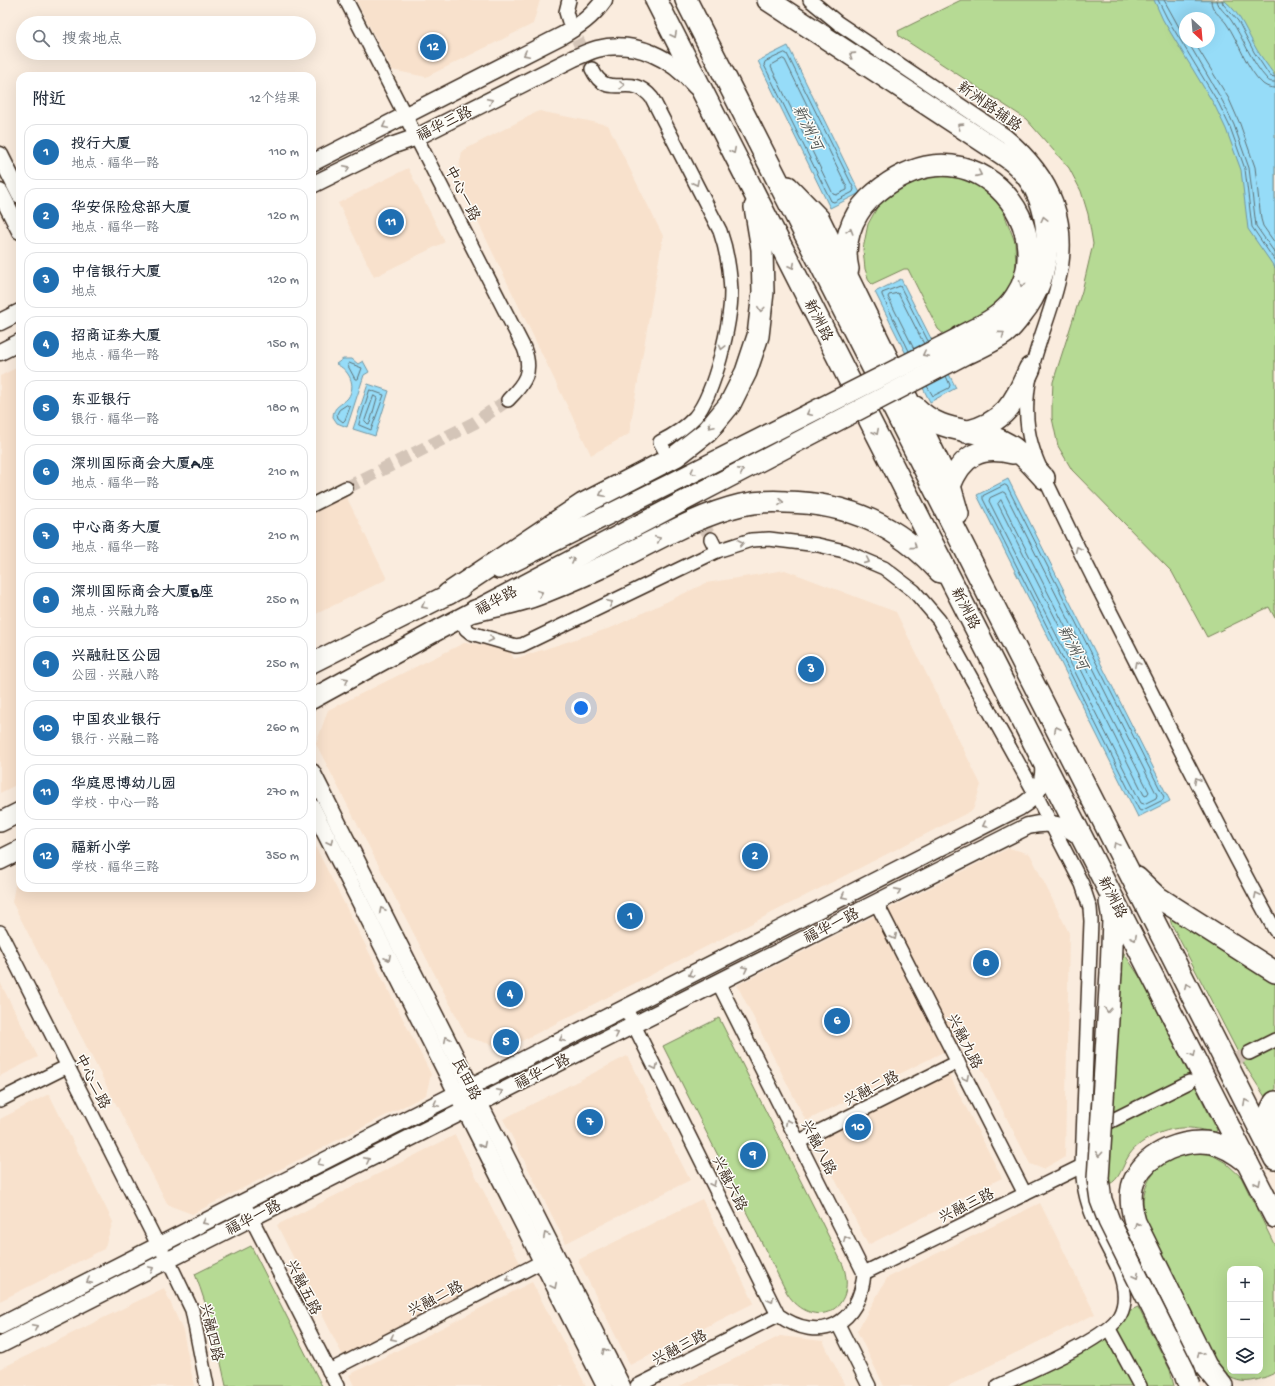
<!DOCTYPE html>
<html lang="zh">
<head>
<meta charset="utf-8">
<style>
	:root { --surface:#fff; --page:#f6f6f7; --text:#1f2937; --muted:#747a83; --line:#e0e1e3; --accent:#1f6fb2 }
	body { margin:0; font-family:"Gochi Hand","LXGW WenKai TC",sans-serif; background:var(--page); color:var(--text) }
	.controls { position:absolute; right:12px; bottom:12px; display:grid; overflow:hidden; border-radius:8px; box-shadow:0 4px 16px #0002 }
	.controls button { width:36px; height:36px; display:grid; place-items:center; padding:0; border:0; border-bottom:1px solid var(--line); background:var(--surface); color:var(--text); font:20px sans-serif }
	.compass { position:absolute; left:1179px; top:12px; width:36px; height:36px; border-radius:50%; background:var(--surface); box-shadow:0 4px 16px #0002; rotate:154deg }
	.you { position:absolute; left:581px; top:708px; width:14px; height:14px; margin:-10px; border:3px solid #fff; border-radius:50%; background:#1a73e8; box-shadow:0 0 0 6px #1a73e833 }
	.badge { display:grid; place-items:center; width:26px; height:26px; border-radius:50%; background:var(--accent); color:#fff; font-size:13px; font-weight:700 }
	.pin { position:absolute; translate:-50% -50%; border:2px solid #fff; box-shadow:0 1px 4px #0006 }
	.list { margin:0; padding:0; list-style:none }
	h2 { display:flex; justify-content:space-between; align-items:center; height:52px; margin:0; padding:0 16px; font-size:17px }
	h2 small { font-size:13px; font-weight:400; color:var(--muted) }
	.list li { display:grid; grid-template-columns:26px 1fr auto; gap:12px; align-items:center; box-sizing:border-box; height:56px; margin:0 8px 8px; padding:0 8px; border:1px solid var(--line); border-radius:12px }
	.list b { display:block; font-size:15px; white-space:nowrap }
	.list p { margin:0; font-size:13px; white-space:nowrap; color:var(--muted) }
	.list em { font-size:13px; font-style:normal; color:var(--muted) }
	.icon { flex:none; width:22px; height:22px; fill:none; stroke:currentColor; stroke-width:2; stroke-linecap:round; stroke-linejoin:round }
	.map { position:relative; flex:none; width:1275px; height:1386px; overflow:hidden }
	.search { position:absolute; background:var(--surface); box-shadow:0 4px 16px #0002; left:16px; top:16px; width:300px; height:44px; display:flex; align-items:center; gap:10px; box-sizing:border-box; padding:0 14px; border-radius:22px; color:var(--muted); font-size:15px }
	.panel { position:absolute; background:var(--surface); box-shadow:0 4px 16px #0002; left:16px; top:72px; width:300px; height:820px; border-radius:12px }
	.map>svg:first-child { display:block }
</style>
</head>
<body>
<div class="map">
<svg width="1275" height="1386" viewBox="0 0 1275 1386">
	<rect width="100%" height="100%" fill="#faecde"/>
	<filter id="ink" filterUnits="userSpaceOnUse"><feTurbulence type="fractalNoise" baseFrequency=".025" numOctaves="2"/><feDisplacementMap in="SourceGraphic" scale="8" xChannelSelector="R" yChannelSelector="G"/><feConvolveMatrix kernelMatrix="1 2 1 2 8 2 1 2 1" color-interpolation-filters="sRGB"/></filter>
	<g filter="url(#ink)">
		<!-- built -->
		<g fill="#f8e1cc">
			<path d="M356 0H540L533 24 426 77 392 70Z"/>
			<path d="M539 111 608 125 663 236 629 434 591 455 457 179 462 151Z"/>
			<path d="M408 168 445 242 374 277 338 203Z"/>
			<path d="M20 366V783L0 793V376Z"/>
			<path d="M345 494 387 579 312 616V511Z"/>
			<path d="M785 570 896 612 981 785 973 810 506 1049 467 1037 316 744 328 710 466 642 509 650 514 659 613 627 706 583Z"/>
			<path d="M312 840 431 1074 426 1095 192 1214 168 1205 12 902 16 880 20 878V888H312Z"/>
			<path d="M1009 848 1030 854 1069 933 1065 1157 1043 1169 1030 1164 967 1040 806 1121 737 985Z"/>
			<path d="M0 982 38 1057 0 1076Z"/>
			<path d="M627 1056 690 1180 566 1243 503 1119Z"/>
			<path d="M948 1072 1002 1178 868 1245 815 1139Z"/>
			<path d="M49 1094 113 1222 104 1249 0 1301V1119Z"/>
			<path d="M455 1135 521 1265 343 1356 277 1225Z"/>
			<path d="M702 1199 754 1303 630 1365 578 1260Z"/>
			<path d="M1040 1203 1095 1314 948 1386H884L857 1331 887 1278Z"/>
			<path d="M532 1282 586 1386H354L349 1375Z"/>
			<path d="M164 1288 183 1331 194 1386H0V1369Z"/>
			<path d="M780 1336 823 1341 845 1386H680Z"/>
		</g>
		<!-- green -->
		<g fill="#b6da94" stroke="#788259" fill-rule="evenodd">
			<path d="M961 0H1275V618L1269 607 1207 637 1172 572 1072 470 1058 446 1052 418V402L1053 382 1082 291 1093 244 1088 214 1081 191 1069 168 1026 119 899 36 898 31ZM1185 18H1209V42H1185Z"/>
			<path d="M961 175 993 195 1002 208 1015 242 1016 268 1014 280 995 307 946 336 938 329 908 269H904L872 284 869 281 865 269 863 249 868 224 878 206 885 197 922 176Z"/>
			<path d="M1170 917 1275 979V1091L1267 1100 1244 1064 1171 923Z"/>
			<path d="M1120 947 1143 982 1217 1130 1215 1133C1204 1130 1192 1127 1181 1128 1163 1129 1137 1141 1128 1157 1123 1165 1119 1181 1109 1184L1102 1173Z"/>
			<path d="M719 1018 843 1265C859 1310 813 1333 787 1293L663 1046Z"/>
			<path d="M1197 1151 1209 1153 1226 1163 1241 1177 1275 1246V1373C1251 1384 1237 1386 1217 1368L1148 1229C1146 1224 1143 1217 1143 1211 1141 1191 1151 1168 1170 1158 1178 1154 1189 1153 1197 1151ZM1230 1269H1260V1371H1230Z"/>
			<path d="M251 1246 322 1386H226C218 1348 209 1310 195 1274Z"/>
			<path d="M1138 1307 1170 1370 1174 1386H1008L1126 1312Z"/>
		</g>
		<!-- water -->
		<g fill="#96dcf8" stroke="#7295a1" fill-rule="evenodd">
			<path d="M1154 0 1225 1C1241 14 1247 33 1257 50 1262 58 1268 66 1273 73L1275 77V268L1248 229 1241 170 1226 129 1215 106 1163 20ZM1185 18H1209V42H1185Z"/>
			<path d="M788 46 860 193 830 208 758 61Z"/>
			<path d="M901 279 956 388 930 402 875 292Z"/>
			<path d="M343 359H352L358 364 363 361 369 372 364 375 347 427 337 423 333 417C333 406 342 405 348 398 357 385 349 370 336 364Z"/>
			<path d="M368 384 389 391 375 436 353 429Z"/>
			<path d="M1008 479 1170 801 1138 817 977 495Z"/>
		</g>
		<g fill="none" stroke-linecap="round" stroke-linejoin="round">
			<!-- shore -->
			<g stroke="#5f7175" stroke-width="1">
				<path d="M1158 0 1167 18 1219 104 1230 127 1245 169 1252 227 1275 261"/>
				<path d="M1164 0 1185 38"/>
				<path d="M1211 0C1211 11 1220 15 1226 23 1239 41 1246 69 1263 84 1267 87 1271 88 1275 88"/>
				<path d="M1217 0C1218 8 1226 13 1231 20 1244 39 1251 62 1267 79 1269 82 1272 82 1275 82"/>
				<path d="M1222 0 1223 4 1238 21 1254 52 1270 76 1275 77"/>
				<path d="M1188 42 1223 102 1234 125 1249 168 1256 226 1275 253"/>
				<path d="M1194 42 1229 99 1240 124 1255 167 1261 219 1263 226 1275 243"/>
				<path d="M785 53 787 54 854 189 853 192 834 202 831 201 764 65 765 62Z"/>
				<path d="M783 59 785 60 847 187V190L836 195 833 194 771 67 772 65Z"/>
				<path d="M914 349 888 297 889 295 898 293 924 344"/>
				<path d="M909 351 882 295V293L900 286 928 341"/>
				<path d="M349 363 362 368 358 379H355L348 366Z"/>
				<path d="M927 386 933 396 949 388 950 385 946 376"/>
				<path d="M370 390 384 395 371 430 359 425Z"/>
				<path d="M374 396 377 398 370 423 368 424 365 421Z"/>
				<path d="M347 405 350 407 345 420 343 422 338 418 337 414 339 410Z"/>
				<path d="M1005 485 1007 486 1164 797 1163 800 1141 811 1139 810 983 499V496Z"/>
				<path d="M1003 492 1005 493 1157 795 1156 798 1144 804 1141 803 989 501 990 498Z"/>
				<path d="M1001 500 1149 792 1146 796 1144 795 998 504Z"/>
			</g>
			<!-- minor-tunnel -->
			<g stroke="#d4c5b8" stroke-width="13" stroke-dasharray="13 6" stroke-linecap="butt">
				<path d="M569 22 592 69"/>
				<path d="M667 454 711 539"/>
				<path d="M346 488 474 423 508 400"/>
				<path d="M1197 1078 1249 1053"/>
			</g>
			<!-- minor casing -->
			<g stroke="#3b2a1e" stroke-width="16">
				<g id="minor">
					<path d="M346 0 524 348C533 372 525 383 508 400"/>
					<path d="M810 0 838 23 1006 136C1028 154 1046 175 1056 202 1085 286 1016 345 1028 429 1032 456 1045 478 1056 502 1074 540 1092 576 1111 613 1165 718 1217 826 1275 930"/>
					<path d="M569 22 566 12 569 0"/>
					<path d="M592 69C608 103 630 70 652 98L720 231C727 251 730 270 731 291 731 323 715 393 695 417 685 428 674 435 660 442L666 453"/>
					<path d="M312 505 346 488"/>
					<path d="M711 539 717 551"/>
					<path d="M460 618 466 629 471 633 516 646 522 645 717 551 751 540 769 539 818 545 844 551 884 568 914 591 939 620 1036 795 1082 884 1090 908 1091 921 1082 1166C1083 1174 1083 1182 1085 1190 1090 1217 1106 1243 1118 1268 1124 1283 1128 1300 1120 1315 1108 1339 1025 1373 998 1386"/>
					<path d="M876 902 1025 1194"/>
					<path d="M0 932 158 1245 168 1260 192 1310 207 1386"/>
					<path d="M625 1007 778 1315C821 1345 860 1324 864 1273L718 982"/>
					<path d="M1249 1053 1275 1040"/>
					<path d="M0 1100 68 1066"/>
					<path d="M1097 1128 1189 1082"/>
					<path d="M798 1142 958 1062"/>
					<path d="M243 1202 337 1386"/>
					<path d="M864 1273 1082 1166"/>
					<path d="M838 1324 869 1386"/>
					<path d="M1109 1329 1140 1386"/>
					<path d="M329 1371 551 1257"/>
					<path d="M637 1386 778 1315"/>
				</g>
			</g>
			<!-- tertiary casing -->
			<g stroke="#3b2a1e" stroke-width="19">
				<g id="tertiary">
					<path d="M0 155 20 195"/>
					<path d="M312 163 561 36C579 26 592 17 604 0"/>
					<path d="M312 185 391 146 417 137 574 58C582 55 589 51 597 49 635 39 672 58 696 87"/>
					<path d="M0 192 20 231"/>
					<path d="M0 322 20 312"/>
					<path d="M0 352 20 342"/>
					<path d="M312 772 622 1386"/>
					<path d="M312 807 605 1386"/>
					<path d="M0 1326 1020 807C1038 796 1045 783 1043 761"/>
					<path d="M0 1345 1028 826C1050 821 1065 824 1082 839"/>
				</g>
			</g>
			<!-- secondary casing -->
			<g stroke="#3b2a1e" stroke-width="22">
				<g id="secondary">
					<path d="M499 569 672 483"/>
					<path d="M312 663 461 588"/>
					<path d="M312 699 438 630 682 502"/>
					<path d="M0 822 20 812"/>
					<path d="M0 860 20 850"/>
				</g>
			</g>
			<!-- primary casing -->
			<g stroke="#3b2a1e" stroke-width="24">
				<g id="primary">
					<path d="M656 0 1275 1217"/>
					<path d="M686 0 1275 1159"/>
					<path d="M768 0 1001 153C1007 157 1013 161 1018 166 1055 203 1055 266 1027 307 1020 316 1014 326 1005 333 994 341 981 347 968 353"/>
					<path d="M788 187 819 219 950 486 958 514"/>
					<path d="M848 269C842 244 851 217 869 199 885 184 904 172 926 167 975 157 1020 194 1027 241 1030 260 1027 280 1016 296 1003 317 981 326 960 337"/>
					<path d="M915 407C943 435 968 426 1000 440 1018 448 1031 464 1044 478"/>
					<path d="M966 432C1006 422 1014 403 1030 368"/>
					<path d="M950 486C962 455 981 445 1013 453"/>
					<path d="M448 594 583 504 676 456 707 432 730 404 746 372 758 336 763 292 762 249 755 207"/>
					<path d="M475 611C496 606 519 602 539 594 567 583 595 571 622 557 660 538 699 515 741 505 755 502 771 501 786 502 849 503 898 526 940 572"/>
					<path d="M1137 878 1156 896 1275 972"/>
					<path d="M1110 902 1113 919 1111 972"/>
					<path d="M1268 1141C1264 1124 1267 1117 1275 1102"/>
					<path d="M1222 1386 1206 1366 1135 1222C1131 1208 1128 1191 1136 1177 1149 1152 1185 1138 1212 1143 1226 1146 1237 1154 1247 1162"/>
				</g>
			</g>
			<!-- minor -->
			<use href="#minor" stroke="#fdfcf7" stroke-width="13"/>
			<!-- tertiary -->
			<use href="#tertiary" stroke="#fdfcf7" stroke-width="16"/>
			<!-- secondary -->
			<use href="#secondary" stroke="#fdfcf7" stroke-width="19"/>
			<!-- primary -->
			<use href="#primary" stroke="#fdfcf7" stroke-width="21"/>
			<!-- secondary-bridge casing -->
			<g stroke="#3b2a1e" stroke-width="22" stroke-linecap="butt">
				<g id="secondary-bridge">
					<path d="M672 483 960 337"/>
					<path d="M682 502 968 353"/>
				</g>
			</g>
			<!-- primary-bridge casing -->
			<g stroke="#3b2a1e" stroke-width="24" stroke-linecap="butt">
				<path id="primary-bridge" d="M1111 972 1098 1179 1101 1200 1109 1221 1184 1371 1189 1386"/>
			</g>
			<!-- secondary-bridge -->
			<use href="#secondary-bridge" stroke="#fdfcf7" stroke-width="19"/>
			<!-- primary-bridge -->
			<use href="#primary-bridge" stroke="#fdfcf7" stroke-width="21"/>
		</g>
		<!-- one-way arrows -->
		<defs><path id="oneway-chevron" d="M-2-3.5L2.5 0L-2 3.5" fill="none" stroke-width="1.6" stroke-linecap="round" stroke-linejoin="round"/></defs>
		<g stroke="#9c938a">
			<use href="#oneway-chevron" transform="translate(674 35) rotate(63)"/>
			<use href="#oneway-chevron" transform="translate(526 54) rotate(153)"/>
			<use href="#oneway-chevron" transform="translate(852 55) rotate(-147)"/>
			<use href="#oneway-chevron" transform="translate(622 85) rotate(-1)"/>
			<use href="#oneway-chevron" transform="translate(490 101) rotate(-27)"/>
			<use href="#oneway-chevron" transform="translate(385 126) rotate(153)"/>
			<use href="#oneway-chevron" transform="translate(960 126) rotate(-147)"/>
			<use href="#oneway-chevron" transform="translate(733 151) rotate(63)"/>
			<use href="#oneway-chevron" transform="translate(347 168) rotate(-27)"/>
			<use href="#oneway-chevron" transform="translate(979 174) rotate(24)"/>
			<use href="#oneway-chevron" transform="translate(696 183) rotate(63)"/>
			<use href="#oneway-chevron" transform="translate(1044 219) rotate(-104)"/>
			<use href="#oneway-chevron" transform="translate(850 231) rotate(-73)"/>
			<use href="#oneway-chevron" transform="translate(792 266) rotate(63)"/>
			<use href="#oneway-chevron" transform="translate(1022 284) rotate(112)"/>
			<use href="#oneway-chevron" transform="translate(761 309) rotate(97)"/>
			<use href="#oneway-chevron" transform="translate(1002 334) rotate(-36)"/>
			<use href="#oneway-chevron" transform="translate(722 347) rotate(104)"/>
			<use href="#oneway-chevron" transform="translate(925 354) rotate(153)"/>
			<use href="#oneway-chevron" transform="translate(809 413) rotate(153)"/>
			<use href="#oneway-chevron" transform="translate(711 426) rotate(130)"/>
			<use href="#oneway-chevron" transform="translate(876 432) rotate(63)"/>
			<use href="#oneway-chevron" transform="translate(741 471) rotate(-27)"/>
			<use href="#oneway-chevron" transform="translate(693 472) rotate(153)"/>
			<use href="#oneway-chevron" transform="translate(602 494) rotate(153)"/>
			<use href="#oneway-chevron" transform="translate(781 502) rotate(1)"/>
			<use href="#oneway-chevron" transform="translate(658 539) rotate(-25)"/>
			<use href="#oneway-chevron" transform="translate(741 543) rotate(-14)"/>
			<use href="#oneway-chevron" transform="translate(914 546) rotate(37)"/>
			<use href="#oneway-chevron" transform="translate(1078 549) rotate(-114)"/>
			<use href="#oneway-chevron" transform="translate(572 560) rotate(-28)"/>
			<use href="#oneway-chevron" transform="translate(867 561) rotate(24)"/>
			<use href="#oneway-chevron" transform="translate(540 593) rotate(-21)"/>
			<use href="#oneway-chevron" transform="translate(610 603) rotate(-26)"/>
			<use href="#oneway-chevron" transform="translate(424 606) rotate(153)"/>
			<use href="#oneway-chevron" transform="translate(491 639) rotate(14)"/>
			<use href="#oneway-chevron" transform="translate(1137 664) rotate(-117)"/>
			<use href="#oneway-chevron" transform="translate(346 680) rotate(-29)"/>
			<use href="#oneway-chevron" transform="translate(1057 729) rotate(-117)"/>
			<use href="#oneway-chevron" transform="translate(1197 780) rotate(-117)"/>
			<use href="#oneway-chevron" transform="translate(985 825) rotate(153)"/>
			<use href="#oneway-chevron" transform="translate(330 842) rotate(63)"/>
			<use href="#oneway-chevron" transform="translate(1116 845) rotate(-117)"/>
			<use href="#oneway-chevron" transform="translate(898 891) rotate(-27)"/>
			<use href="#oneway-chevron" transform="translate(1257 895) rotate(-117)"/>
			<use href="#oneway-chevron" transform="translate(844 896) rotate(153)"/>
			<use href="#oneway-chevron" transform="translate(382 910) rotate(-117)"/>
			<use href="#oneway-chevron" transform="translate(894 937) rotate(63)"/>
			<use href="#oneway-chevron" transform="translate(1134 938) rotate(63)"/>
			<use href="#oneway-chevron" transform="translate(388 958) rotate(63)"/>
			<use href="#oneway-chevron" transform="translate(745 969) rotate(-27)"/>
			<use href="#oneway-chevron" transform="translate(691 974) rotate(153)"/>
			<use href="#oneway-chevron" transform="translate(1187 986) rotate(-117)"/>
			<use href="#oneway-chevron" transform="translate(1108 1010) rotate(94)"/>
			<use href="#oneway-chevron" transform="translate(616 1034) rotate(-27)"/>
			<use href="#oneway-chevron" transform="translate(447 1039) rotate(-117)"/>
			<use href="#oneway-chevron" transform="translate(562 1039) rotate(153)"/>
			<use href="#oneway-chevron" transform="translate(1193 1054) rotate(63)"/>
			<use href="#oneway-chevron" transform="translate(655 1067) rotate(64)"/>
			<use href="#oneway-chevron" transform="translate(966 1078) rotate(63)"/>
			<use href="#oneway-chevron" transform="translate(500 1092) rotate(-27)"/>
			<use href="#oneway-chevron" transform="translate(1246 1102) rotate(-117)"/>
			<use href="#oneway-chevron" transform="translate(436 1104) rotate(153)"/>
			<use href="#oneway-chevron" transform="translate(788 1122) rotate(-117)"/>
			<use href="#oneway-chevron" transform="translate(483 1145) rotate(63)"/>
			<use href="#oneway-chevron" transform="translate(1099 1154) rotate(94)"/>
			<use href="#oneway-chevron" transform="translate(367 1160) rotate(-27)"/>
			<use href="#oneway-chevron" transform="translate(320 1163) rotate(153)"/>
			<use href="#oneway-chevron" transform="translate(1258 1183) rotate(63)"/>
			<use href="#oneway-chevron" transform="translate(713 1184) rotate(64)"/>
			<use href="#oneway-chevron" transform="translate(205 1222) rotate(153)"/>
			<use href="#oneway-chevron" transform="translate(1137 1225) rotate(-114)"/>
			<use href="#oneway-chevron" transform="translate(546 1235) rotate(-117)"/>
			<use href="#oneway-chevron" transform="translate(846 1239) rotate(-117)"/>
			<use href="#oneway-chevron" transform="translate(151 1269) rotate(-27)"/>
			<use href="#oneway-chevron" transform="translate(1136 1276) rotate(63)"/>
			<use href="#oneway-chevron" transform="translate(509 1279) rotate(153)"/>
			<use href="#oneway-chevron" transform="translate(89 1281) rotate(153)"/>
			<use href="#oneway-chevron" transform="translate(554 1286) rotate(63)"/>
			<use href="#oneway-chevron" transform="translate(771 1300) rotate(63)"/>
			<use href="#oneway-chevron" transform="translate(35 1327) rotate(-27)"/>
			<use href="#oneway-chevron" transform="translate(393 1338) rotate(153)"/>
			<use href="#oneway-chevron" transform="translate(605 1351) rotate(-117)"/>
			<use href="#oneway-chevron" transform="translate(1200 1354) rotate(-116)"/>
		</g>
	</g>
	<g text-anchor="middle" stroke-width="3" stroke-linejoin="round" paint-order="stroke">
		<!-- street labels -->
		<g font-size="15" fill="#3b2a1e" stroke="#fdfcf7">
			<text transform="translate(990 106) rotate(35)" y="5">新洲路辅路</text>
			<text transform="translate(444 123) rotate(-26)" y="5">福华三路</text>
			<text transform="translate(463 193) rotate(63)" y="5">中心一路</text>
			<text transform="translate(819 320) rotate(63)" y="5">新洲路</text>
			<text transform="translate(496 600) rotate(-28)" y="5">福华路</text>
			<text transform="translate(966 608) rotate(63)" y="5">新洲路</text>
			<text transform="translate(1113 897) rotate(63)" y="5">新洲路</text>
			<text transform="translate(831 925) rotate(-27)" y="5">福华一路</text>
			<text transform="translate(965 1041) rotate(63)" y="5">兴融九路</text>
			<text transform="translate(542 1071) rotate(-27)" y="5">福华一路</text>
			<text transform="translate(467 1079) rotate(63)" y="5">民田路</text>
			<text transform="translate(93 1081) rotate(63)" y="5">中心二路</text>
			<text transform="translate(871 1088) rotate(-27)" y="5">兴融二路</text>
			<text transform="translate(819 1147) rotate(63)" y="5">兴融八路</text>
			<text transform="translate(730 1183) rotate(63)" y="5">兴融六路</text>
			<text transform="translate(966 1205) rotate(-26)" y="5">兴融三路</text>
			<text transform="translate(253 1217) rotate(-27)" y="5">福华一路</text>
			<text transform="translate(304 1287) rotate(63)" y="5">兴融五路</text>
			<text transform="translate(435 1298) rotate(-27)" y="5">兴融二路</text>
			<text transform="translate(212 1332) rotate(77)" y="5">兴融四路</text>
			<text transform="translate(679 1347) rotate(-27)" y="5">兴融三路</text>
		</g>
		<!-- water labels -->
		<g font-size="16" font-style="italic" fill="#525654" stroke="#fdfcf7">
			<text transform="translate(809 127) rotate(64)" y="6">新洲河</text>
			<text transform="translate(1074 647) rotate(63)" y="6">新洲河</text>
		</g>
	</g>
</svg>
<div class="controls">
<button>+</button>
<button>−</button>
<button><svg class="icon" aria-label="layers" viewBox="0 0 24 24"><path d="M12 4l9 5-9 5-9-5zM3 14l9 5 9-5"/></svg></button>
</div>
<svg class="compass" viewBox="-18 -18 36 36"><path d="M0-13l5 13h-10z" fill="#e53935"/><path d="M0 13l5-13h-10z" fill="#747a83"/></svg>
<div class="you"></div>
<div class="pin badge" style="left:630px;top:916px">1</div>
<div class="pin badge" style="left:755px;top:856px">2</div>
<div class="pin badge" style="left:811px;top:669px">3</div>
<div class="pin badge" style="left:510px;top:994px">4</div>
<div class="pin badge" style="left:506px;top:1042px">5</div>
<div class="pin badge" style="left:837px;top:1021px">6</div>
<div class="pin badge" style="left:590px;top:1122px">7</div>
<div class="pin badge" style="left:986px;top:963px">8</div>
<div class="pin badge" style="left:753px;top:1155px">9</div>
<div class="pin badge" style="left:858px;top:1127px">10</div>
<div class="pin badge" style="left:391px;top:222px">11</div>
<div class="pin badge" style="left:433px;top:47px">12</div>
<div class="search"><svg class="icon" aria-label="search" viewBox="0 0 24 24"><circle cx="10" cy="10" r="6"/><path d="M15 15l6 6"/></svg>搜索地点</div>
<section class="panel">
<h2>附近<small>12个结果</small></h2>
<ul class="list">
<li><span class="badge">1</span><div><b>投行大厦</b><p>地点 · 福华一路</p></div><em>110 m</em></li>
<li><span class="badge">2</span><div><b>华安保险总部大厦</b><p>地点 · 福华一路</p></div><em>120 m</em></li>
<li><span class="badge">3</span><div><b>中信银行大厦</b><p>地点</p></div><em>120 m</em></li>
<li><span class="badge">4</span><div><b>招商证券大厦</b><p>地点 · 福华一路</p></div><em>150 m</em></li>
<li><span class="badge">5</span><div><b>东亚银行</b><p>银行 · 福华一路</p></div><em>180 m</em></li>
<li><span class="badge">6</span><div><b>深圳国际商会大厦A座</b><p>地点 · 福华一路</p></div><em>210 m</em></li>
<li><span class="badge">7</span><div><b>中心商务大厦</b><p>地点 · 福华一路</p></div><em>210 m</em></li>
<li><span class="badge">8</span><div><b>深圳国际商会大厦B座</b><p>地点 · 兴融九路</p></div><em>250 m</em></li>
<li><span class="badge">9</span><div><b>兴融社区公园</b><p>公园 · 兴融八路</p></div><em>250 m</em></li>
<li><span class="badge">10</span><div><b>中国农业银行</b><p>银行 · 兴融二路</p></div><em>260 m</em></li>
<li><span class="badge">11</span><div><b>华庭思博幼儿园</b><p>学校 · 中心一路</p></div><em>270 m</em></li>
<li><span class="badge">12</span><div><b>福新小学</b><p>学校 · 福华三路</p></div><em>350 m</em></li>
</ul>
</section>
</div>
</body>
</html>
